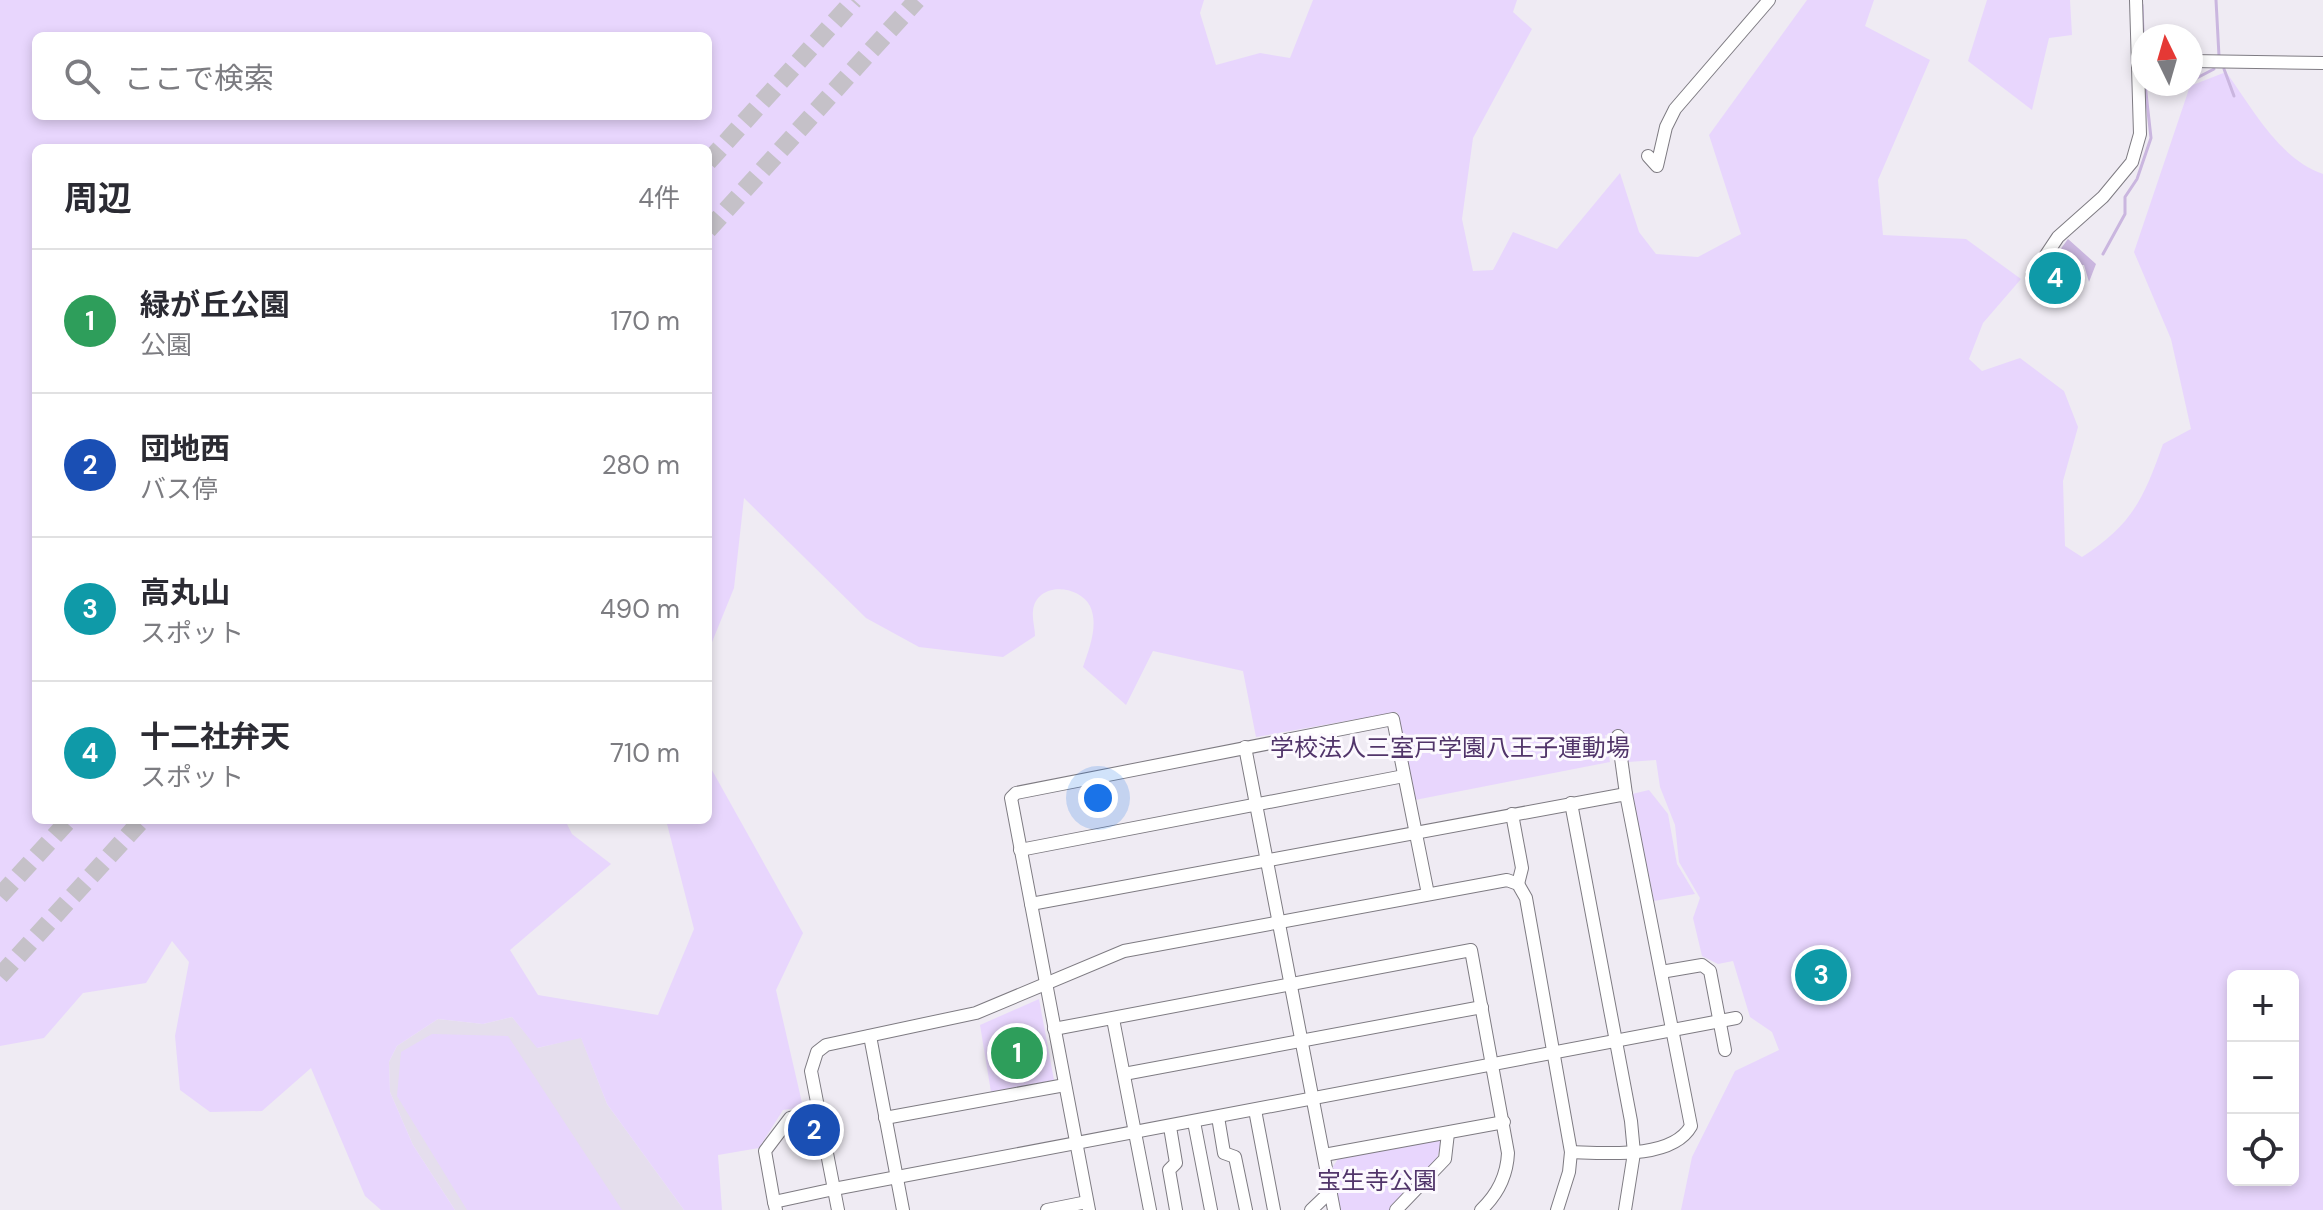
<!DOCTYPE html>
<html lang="ja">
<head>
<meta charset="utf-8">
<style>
	:root { --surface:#fff; --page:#f7f7f7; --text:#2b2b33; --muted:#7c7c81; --line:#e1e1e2; --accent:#7c3aed }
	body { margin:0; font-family:"DM Sans","Noto Sans JP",sans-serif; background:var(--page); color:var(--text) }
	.controls { position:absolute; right:24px; bottom:24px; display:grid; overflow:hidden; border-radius:12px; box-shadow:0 4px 12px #0003 }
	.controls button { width:72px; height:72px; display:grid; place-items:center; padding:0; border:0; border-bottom:2px solid var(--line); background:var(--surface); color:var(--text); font:40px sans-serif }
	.compass { position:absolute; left:2131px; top:24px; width:72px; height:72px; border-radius:50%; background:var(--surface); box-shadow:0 4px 12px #0003; rotate:355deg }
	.you { position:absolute; left:1098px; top:798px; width:28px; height:28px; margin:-20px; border:6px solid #fff; border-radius:50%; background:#1a73e8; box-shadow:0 0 0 12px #1a73e833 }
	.badge { display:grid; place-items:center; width:52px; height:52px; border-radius:50%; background:var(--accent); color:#fff; font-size:26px; font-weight:700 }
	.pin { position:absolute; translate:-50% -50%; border:4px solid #fff; box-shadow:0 2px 8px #0006 }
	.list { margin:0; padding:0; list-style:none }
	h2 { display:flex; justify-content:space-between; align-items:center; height:104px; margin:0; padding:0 32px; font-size:34px }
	h2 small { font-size:26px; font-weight:400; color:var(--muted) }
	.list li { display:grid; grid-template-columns:52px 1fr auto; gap:24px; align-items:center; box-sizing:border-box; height:144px; padding:0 32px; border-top:2px solid var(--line) }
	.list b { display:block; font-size:30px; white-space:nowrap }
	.list p { margin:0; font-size:26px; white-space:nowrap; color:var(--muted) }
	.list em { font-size:26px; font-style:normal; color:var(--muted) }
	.icon { flex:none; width:44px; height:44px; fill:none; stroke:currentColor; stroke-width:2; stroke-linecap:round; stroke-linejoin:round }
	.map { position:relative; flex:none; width:2323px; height:1210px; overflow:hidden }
	.search { position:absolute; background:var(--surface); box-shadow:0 4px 12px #0003; left:32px; top:32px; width:680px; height:88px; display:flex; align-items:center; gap:20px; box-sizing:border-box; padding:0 28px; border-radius:12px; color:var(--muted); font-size:30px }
	.panel { position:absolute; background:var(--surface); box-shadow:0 4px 12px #0003; left:32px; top:144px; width:680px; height:680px; border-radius:12px }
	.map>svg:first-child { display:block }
</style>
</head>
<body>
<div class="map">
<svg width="2323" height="1210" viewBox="0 0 2323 1210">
	<rect width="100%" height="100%" fill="#efebf3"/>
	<!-- built -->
	<path fill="#e5deed" d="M512 1017 538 1048 581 1037 607 1104 684 1210H455L413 1145 390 1092 389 1062 397 1046 438 1019 483 1024Z"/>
	<!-- green -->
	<g fill="#e8d6fd" fill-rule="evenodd">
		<path d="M0 0H1204L1200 13 1216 65 1260 53 1290 58 1313 0H1517L1513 12 1532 29 1473 138 1462 219 1473 271 1493 270 1513 232 1557 249 1620 173 1639 232 1656 254 1698 257 1741 234 1709 135 1807 0H1874L1865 26 1930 60 1878 180 1883 235 1966 239 2021 279 1983 323 1969 359 1982 371 2020 358 2064 391 2078 427 2063 481 2065 546 2082 557C2132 525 2144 498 2163 444L2191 429 2171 339 2134 252 2190 86 2226 72C2253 109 2279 159 2323 174V1210H1681L1692 1157 1735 1071 1779 1050 1772 1032 1750 1017 1733 961 1718 964 1702 956 1693 918 1700 898 1679 862 1675 825 1660 787 1656 760 1628 762 1623 736 1605 735 1610 762 1415 800 1397 712 1256 737 1243 671 1153 651 1126 705 1083 667C1089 649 1099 625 1090 606 1078 584 1036 582 1033 611 1032 619 1035 628 1035 636L1003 657 919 647 866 618 744 498 734 588 708 652V148H36V820H565L572 834 611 864 510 950 538 995 658 1015 694 929 666 820H708V763L803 933 776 990 803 1107 783 1110 759 1148 718 1155 722 1210H684L607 1104 581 1038 537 1048 512 1017 483 1024 438 1019 397 1046 389 1062 390 1092 413 1145 455 1210H381L365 1196 311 1068 262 1111 210 1112 180 1090 175 1036 189 962 172 941 146 983 83 993 44 1038 0 1046ZM36 36H708V116H36ZM2233 976H2293V1180H2233Z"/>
		<path d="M1987 0H2070L2072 35 2049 38 2032 110 1968 61Z"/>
		<path d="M1649 790 1668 814 1677 864 1695 894 1654 901 1632 794Z"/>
		<path d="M1039 999 1054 1080 991 1092 980 1025Z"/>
		<path d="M432 1034 508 1036 622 1210H467L397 1096 401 1052Z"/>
		<path d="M1440 1140C1442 1170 1409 1191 1389 1210H1341L1332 1168 1338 1159Z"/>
	</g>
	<!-- water -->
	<path fill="#cab6df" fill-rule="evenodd" d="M2068 239 2096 264 2089 282 2084 265H2078L2075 283 2060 299 2047 293 2040 277ZM2068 257 2074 262 2067 281 2057 288 2049 287 2046 283 2047 272 2059 258Z"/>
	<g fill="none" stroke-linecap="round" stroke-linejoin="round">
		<!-- stream -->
		<g stroke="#cab6df" stroke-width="3">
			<path d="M2216 0 2219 56"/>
			<path d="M2142 5 2143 33"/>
			<path d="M2224 69 2234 96"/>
			<path d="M2191 81 2214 69"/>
			<path d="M2103 254 2125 214V197L2137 179 2151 138 2145 84"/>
		</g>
		<!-- highway-tunnel -->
		<g stroke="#c5c1c8" stroke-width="18" stroke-dasharray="18 9" stroke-linecap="butt">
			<path d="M708 162 854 0"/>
			<path d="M708 230 917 0"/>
			<path d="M0 896 69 820"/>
			<path d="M0 976 142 820"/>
		</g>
		<!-- minor casing -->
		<g stroke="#7e7b82" stroke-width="14">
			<g id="minor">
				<path d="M2191 61 2323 63"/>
				<path d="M1648 156 1657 166 1666 127 1675 109 1769 0"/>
				<path d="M2032 276 2058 237 2103 197 2132 162 2140 134 2136 0"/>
				<path d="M1618 736 1626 794"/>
				<path d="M1245 747 1334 1210"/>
				<path d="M1571 803 1631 1121 1634 1153 1625 1210"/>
				<path d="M1512 814 1522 868 1518 884"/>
				<path d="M1020 850 1404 776"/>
				<path d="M1031 904 1626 794 1691 1126C1672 1160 1604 1153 1571 1152"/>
				<path d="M1661 972 1702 965 1710 971 1725 1050"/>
				<path d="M1113 1019 1150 1210"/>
				<path d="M1054 1029 1471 950 1508 1153C1507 1176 1498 1194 1481 1210"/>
				<path d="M870 1036 903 1210"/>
				<path d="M1124 1074 1482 1007"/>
				<path d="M1255 1110 1274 1210"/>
				<path d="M1218 1117 1224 1153 1235 1157 1246 1210"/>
				<path d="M885 1118 1065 1085"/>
				<path d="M1194 1122 1211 1210"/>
				<path d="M1170 1127 1176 1163 1169 1170 1176 1210"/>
				<path d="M1324 1155 1504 1122"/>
				<path d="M774 1202 765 1151 790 1118 818 1113"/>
				<path d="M776 1210 774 1202 834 1189 1736 1018"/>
				<path d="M838 1210 811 1071 817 1052 826 1045 976 1013 1124 951 1507 880 1518 884 1526 898 1571 1152 1569 1172 1557 1210"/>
				<path d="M1047 1210 1087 1202"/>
				<path d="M1089 1210 1011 798 1016 793 1393 719 1428 894"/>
				<path d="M1311 1210 1331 1191"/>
				<path d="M1396 1210 1445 1159 1448 1133"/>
			</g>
		</g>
		<!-- minor -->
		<use href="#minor" stroke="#fff" stroke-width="12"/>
	</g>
	<g text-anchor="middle" stroke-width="6" stroke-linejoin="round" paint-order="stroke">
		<!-- park labels -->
		<g font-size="24" fill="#51356a" stroke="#fcf9fe">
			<text x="1450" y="756">学校法人三室戸学園八王子運動場</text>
			<text x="1377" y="1189">宝生寺公園</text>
		</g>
	</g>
</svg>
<div class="controls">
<button>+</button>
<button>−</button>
<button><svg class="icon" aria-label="locate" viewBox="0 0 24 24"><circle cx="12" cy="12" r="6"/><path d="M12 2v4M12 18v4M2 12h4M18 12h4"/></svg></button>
</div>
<svg class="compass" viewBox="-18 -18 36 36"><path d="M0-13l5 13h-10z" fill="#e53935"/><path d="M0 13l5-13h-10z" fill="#7c7c81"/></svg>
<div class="you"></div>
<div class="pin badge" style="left:1017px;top:1053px;background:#2e9e5b">1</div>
<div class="pin badge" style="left:814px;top:1130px;background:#1a4fb4">2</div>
<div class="pin badge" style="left:1821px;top:975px;background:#0f9aa8">3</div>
<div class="pin badge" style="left:2055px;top:278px;background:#0f9aa8">4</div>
<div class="search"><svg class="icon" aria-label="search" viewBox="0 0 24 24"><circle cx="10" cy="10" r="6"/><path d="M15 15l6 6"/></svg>ここで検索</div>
<section class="panel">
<h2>周辺<small>4件</small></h2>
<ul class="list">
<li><span class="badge" style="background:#2e9e5b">1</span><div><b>緑が丘公園</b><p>公園</p></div><em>170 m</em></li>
<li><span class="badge" style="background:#1a4fb4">2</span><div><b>団地西</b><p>バス停</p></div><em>280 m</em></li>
<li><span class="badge" style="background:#0f9aa8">3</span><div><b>高丸山</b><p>スポット</p></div><em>490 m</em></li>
<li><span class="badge" style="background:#0f9aa8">4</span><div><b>十二社弁天</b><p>スポット</p></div><em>710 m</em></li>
</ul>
</section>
</div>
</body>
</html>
